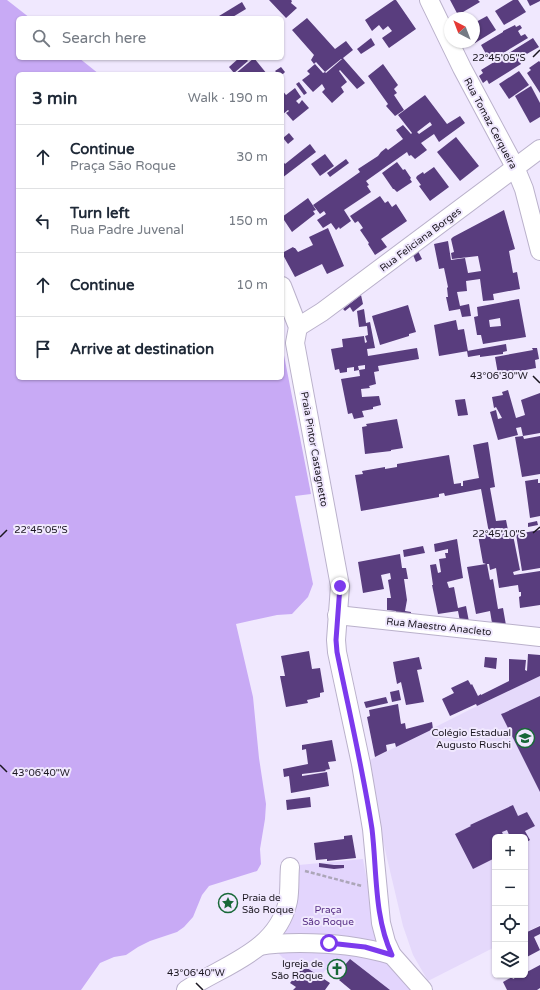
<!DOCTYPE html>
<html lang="en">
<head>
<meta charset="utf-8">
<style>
	:root { --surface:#fff; --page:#f6f6f7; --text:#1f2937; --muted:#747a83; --line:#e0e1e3 }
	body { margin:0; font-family:"Varela Round",sans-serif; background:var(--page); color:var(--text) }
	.controls { position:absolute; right:12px; bottom:12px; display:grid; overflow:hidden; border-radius:6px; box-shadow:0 1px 3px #0004 }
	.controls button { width:36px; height:36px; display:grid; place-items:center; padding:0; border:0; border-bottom:1px solid var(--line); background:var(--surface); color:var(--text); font:20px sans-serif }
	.compass { position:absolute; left:444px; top:12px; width:36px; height:36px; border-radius:50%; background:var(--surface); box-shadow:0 1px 3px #0004; rotate:318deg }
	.stop { position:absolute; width:12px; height:12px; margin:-9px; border:3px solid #7c3aed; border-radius:50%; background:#fff }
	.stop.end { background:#7c3aed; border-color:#fff; box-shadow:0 1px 4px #0008 }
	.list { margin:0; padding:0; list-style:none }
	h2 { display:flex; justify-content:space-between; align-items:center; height:52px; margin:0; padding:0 16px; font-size:17px }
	h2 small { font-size:13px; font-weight:400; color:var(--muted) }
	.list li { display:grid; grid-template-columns:26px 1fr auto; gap:12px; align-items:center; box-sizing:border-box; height:64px; padding:0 16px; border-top:1px solid var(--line) }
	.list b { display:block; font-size:15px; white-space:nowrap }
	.list p { margin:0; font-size:13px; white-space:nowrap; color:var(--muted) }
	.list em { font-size:13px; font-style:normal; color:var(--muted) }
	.icon { flex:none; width:22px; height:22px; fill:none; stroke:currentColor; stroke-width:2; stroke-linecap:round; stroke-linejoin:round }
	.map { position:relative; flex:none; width:540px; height:990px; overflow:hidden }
	.search { position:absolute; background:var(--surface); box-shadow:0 1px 3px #0004; left:16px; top:16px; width:268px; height:44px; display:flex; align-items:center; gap:10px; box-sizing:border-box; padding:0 14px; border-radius:6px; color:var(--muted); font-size:15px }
	.panel { position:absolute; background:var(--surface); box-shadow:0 1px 3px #0004; left:16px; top:72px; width:268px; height:308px; border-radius:6px }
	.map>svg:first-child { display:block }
</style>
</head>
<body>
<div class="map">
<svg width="540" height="990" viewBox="0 0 540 990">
	<rect width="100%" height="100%" fill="#f0e8fe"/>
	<!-- built -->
	<path fill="#e5d9fb" d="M540 676V925L525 933V837H495V947L428 981 413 955 403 926 382 837 368 761 471 709Z"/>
	<!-- green -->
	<path fill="#e3d5fd" d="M363 859 378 941 416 982 410 990H377L335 958 316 982 286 961 270 945 288 866Z"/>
	<!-- water -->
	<path fill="#c8aaf5" d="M0 0H7L30 18H18V58H79L99 74H18V378H282V345L311 494 295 496 313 584 308 597 292 614 277 615 236 624 253 697 259 758 266 804 265 819 260 849 261 864 257 871 209 886 202 895 193 917 184 927 177 932 150 941 138 947 126 955 114 957 100 963 81 990H0Z"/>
	<!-- building -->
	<g fill="#593d7e" fill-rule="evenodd">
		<path d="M269 0H291L292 1 291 3 297 8 286 18Z"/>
		<path d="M394 0H396L416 29 389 48 382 38 392 31 388 26 383 30 379 25 372 31 365 20Z"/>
		<path d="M450 0H478L480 2 458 15Z"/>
		<path d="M513 0H518L526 12 504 25 495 11Z"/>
		<path d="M527 0H540V1L530 6Z"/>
		<path d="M242 2 246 9 231 18H220L219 16Z"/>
		<path d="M487 16 496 30 475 43 474 23Z"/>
		<path d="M307 18 335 49 346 41 353 50 343 58 365 83 357 89 340 70 339 71 347 82 341 87 344 92 332 103 322 92 325 89 322 84 313 92 302 80 310 74 307 71 315 64 323 73 325 72 326 73 342 59H341L325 72 316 62 314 64 311 60 314 55 292 30Z"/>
		<path d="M515 25 516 27 520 25 522 28 518 31 521 36 525 34 528 38 490 61 481 45 503 32V31Z"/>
		<path d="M371 38 375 45 361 54 357 49Z"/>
		<path d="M533 38 539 47 518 59 521 64 489 84 487 80 483 83 479 76 483 73 481 70Z"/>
		<path d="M239 58H245L248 61 234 73 229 67Z"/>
		<path d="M254 58 267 74H235Z"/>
		<path d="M539 61 540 62V93L527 73 531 70 529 68Z"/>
		<path d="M383 64 398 85 394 89 397 93 394 95 404 110 395 116 386 106 388 104 368 76Z"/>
		<path d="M281 67 285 72 283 74H278L275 71Z"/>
		<path d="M519 71 529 85 509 99 499 84Z"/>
		<path d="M299 82 307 93 304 95 296 84Z"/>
		<path d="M531 86 540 103V117L530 123 515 96Z"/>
		<path d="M295 88 301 97 296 101 299 104 302 100 309 108 293 121 286 113 289 111 288 110 282 115V90L286 95Z"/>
		<path d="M425 95 447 124 460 116 465 123 439 142 434 134 421 143 427 150 415 159 411 155 409 156 407 152 366 181 369 185 367 186 371 192 344 210 351 221 340 229 339 227 336 230 331 223 323 228 317 220 326 214 324 211 320 214 313 205 360 172 358 169 378 156 381 152 386 148 388 150 403 139 396 130 403 125 411 134 412 133 398 115ZM430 122 432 125 419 134 417 132Z"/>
		<path d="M289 133 294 139 288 144 283 138Z"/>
		<path d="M456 137 479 166 460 181 437 152Z"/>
		<path d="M310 144 316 152 282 178V160L285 164Z"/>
		<path d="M325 154 334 166 320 176 311 164Z"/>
		<path d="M346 159 349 163 330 177 327 173Z"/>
		<path d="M397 162 403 170 405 169 411 178 410 179 412 182 397 192 394 189H393L382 173Z"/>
		<path d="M434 167 449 187 430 201 419 186 421 185 416 178 417 176 423 172 424 174Z"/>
		<path d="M380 196 385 203 388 201 392 207 396 204 407 221 381 239 387 247 375 255 368 244 369 243 360 230 363 228 361 225 358 221 355 223 350 216Z"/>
		<path d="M308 198 316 210 313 211 315 214 292 232 282 217Z"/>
		<path d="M504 210 515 249 509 251 513 273 517 272 520 289 493 294 494 300 483 301 480 279 466 281 467 291 457 292 460 306 469 304 471 316 462 317 460 309 449 311 446 297H448L447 288 448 287 444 268 439 269 434 244 448 241 451 260 465 258 468 273 481 271 478 256 452 259 451 253 454 252 451 239 453 237Z"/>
		<path d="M328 228 344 266 327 274 322 264 295 277 282 253 293 247 294 248H295L298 252 313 245 309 237Z"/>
		<path d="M418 251 422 259 416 262 413 255Z"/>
		<path d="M361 295 363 304 353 312 350 307 345 311 343 309Z"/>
		<path d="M519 299 526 337 483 344 481 335H477L474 317 478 316 477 307ZM500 318 501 326 490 327 489 320Z"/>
		<path d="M408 305 416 332 409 334V336L380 345 372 316Z"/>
		<path d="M364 309 366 323 370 322 375 348 367 349 368 356 417 348 419 359 378 366 379 371 374 372 376 384 369 386 370 388 361 389 362 397 379 396 381 405 373 407V409L362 411 364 417 354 419 352 413 348 414 341 379 360 376 359 370 365 369V365L358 366 359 370 354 371V367L347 368V372L340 373 339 369 335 370 331 349 343 347 342 339 364 336 365 343 367 342 365 336 368 335 367 326 359 327 357 311Z"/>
		<path d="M456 320 458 330 464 329 468 351 439 356 434 325Z"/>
		<path d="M506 344 507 351 503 352V354L480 357V355L468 357 467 351Z"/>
		<path d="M532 348H537L539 359 535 360 536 368 501 375 500 373 498 374 495 357 533 350Z"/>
		<path d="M508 390 516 418 525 415 521 400 540 393V433L523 436 521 427 516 428 518 435 498 440 490 412 496 410 498 419 502 418 496 407 494 408 492 397 503 395 502 392Z"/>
		<path d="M465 399 468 415 458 416 455 400Z"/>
		<path d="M397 419 403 448 391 450V451L365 454 362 427 367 426 366 424Z"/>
		<path d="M523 436 524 439 540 436V474L522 477 515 437Z"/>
		<path d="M488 442 495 487 490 488 496 521 506 520 508 530 504 531 505 536 513 535 520 570 513 572 514 575 540 571V605L520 608 519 597 521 596V592H519L518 585 499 588 496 568 490 570 489 564H487L490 580 493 579 498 609 503 608 507 631 493 629 490 611 476 614 467 567 486 564 483 563 478 535 489 533 481 489 445 496 444 493 439 494V497L361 511 355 475 363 474 362 471 385 467V469L397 467V464L449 455 454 484 461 483V486H463V481L479 478 473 445Z"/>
		<path d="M538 479V483H540V516L530 518 525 481Z"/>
		<path d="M537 521 538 525 528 527V523Z"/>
		<path d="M540 530V568L522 571 516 534Z"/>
		<path d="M457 539 463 578 447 582 449 588 454 587 458 608 466 606 470 627 461 626 458 611 438 614 432 585H433L430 565 436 564 438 573 441 572 439 559 446 558 445 553H448V549L435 552 434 544Z"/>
		<path d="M423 546 425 553 404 557 403 550Z"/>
		<path d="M400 554 402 568H406L408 579H404L407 600 405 611 411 612 410 621 395 620 396 611 387 610V598H391L388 580 391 579 390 573 381 575 384 589 363 593 358 562Z"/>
		<path d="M309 651 312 669 320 668 324 692 320 693V697L307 700 308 703 286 707 280 676H285L281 656Z"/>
		<path d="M528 654 540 655V676L477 706 476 704 450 716 442 699 454 693 451 688 468 680 471 685 472 684 478 696 481 694V695L509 681V659L526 660 525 670 527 671Z"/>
		<path d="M419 657 422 669 417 670 424 702 406 705 401 682 397 684 393 662Z"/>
		<path d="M485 657 497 658 496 669 484 667Z"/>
		<path d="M399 690 401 700 392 702 390 692Z"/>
		<path d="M540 696V792L501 714 504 713Z"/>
		<path d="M386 697 388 703 366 708 364 702Z"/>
		<path d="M398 704 401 724 405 723 406 729 432 722 433 729 396 747 395 743 386 745 387 751 375 757 367 717 370 716 369 710Z"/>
		<path d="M332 740 336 761 328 762 330 769 325 770 326 771 302 774V776L327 772 329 786 291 793 289 776 284 777 283 769 308 764 306 749 302 750V745Z"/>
		<path d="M310 797 311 807 287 810 286 800Z"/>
		<path d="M513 805 518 816 527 812 535 826 525 831 530 840 525 843V837H510L507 830 502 832 504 837H495V858L473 869 455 834 471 826 470 825Z"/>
		<path d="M352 835 356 858 327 861V859L316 860 314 843 344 839V836Z"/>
		<path d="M319 863 334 865H344V868L334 869 319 867Z"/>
		<path d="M540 926V934L534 937 540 950 525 958V933Z"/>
		<path d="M350 959 390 990H351L339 980 342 977 338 973Z"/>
		<path d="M540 965V988L537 990H507L503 982 512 977 513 979 520 975H525V973Z"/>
		<path d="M304 966 330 983 325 990H293L296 987 290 983Z"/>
	</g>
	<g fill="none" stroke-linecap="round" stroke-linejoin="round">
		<!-- minor casing -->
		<g stroke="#bab1cb" stroke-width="20">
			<g id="minor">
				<path d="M429 0 462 68 515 167 524 189 540 251"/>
				<path d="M282 286 298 327 295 343 340 586 336 640 337 652 361 764 372 829 381 923 386 942 392 955 423 990"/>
				<path d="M298 327 322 312 540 149"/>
				<path d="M337 615 540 637"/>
				<path d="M260 946C274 943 287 943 300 943 334 943 360 946 392 955"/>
				<path d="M186 990C223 965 277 952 288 901 290 891 289 878 290 867"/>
			</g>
		</g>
		<!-- path -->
		<path stroke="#aca6b8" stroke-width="2.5" stroke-dasharray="4 2" stroke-linecap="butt" d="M305 871 362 886"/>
		<!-- minor -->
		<use href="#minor" stroke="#fff" stroke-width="18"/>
	</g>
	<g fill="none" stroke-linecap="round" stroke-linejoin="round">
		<!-- route -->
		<path stroke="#7c3aed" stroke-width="5" d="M329 943 365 947 392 955C374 917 377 871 372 829 363 770 349 711 337 652L336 640 340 586"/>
	</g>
	<!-- ticks -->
	<path fill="none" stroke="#1b1720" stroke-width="1.5" d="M533 57 540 50M533 376 540 383M533 533 540 527M0 537 7 530M0 765 7 772M196 983 203 990"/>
	<!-- icons -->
	<defs>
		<g id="school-ring" transform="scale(1)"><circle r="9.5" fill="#f0e8fe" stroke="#186838" stroke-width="1.5"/><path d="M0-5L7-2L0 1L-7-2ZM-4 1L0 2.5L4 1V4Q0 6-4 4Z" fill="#186838"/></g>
		<g id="sight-ring" transform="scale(1)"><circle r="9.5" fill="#f0e8fe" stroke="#186838" stroke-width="1.5"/><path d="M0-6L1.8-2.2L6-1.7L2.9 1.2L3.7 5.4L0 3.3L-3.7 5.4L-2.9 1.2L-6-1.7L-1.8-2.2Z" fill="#186838"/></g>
		<g id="church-ring" transform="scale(1)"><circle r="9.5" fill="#f0e8fe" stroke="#186838" stroke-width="1.5"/><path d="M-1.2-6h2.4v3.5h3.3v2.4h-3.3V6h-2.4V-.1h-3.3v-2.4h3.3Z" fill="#186838"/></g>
	</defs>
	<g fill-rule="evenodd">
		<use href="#school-ring" x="525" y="738"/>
		<use href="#sight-ring" x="228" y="903"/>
		<use href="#church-ring" x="337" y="969"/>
	</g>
	<g text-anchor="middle" stroke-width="4" stroke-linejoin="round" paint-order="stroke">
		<!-- street labels -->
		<g font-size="10" fill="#1b1720" stroke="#f0e8fe">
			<text transform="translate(491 123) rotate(62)" y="4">Rua Tomaz Cerqueira</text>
			<text transform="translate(420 239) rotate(-37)" y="4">Rua Feliciana Borges</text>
			<text transform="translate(315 449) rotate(80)" y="4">Praia Pintor Castagnetto</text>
			<text transform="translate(439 626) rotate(6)" y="4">Rua Maestro Anacleto</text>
		</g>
		<!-- poi labels -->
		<g font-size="10" fill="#1b1720" stroke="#f0e8fe" text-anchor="end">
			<text x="511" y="736">Colégio Estadual<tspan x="511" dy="12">Augusto Ruschi</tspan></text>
			<text x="242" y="901" text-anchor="start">Praia de<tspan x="242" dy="12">São Roque</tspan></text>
			<text x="323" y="967">Igreja de<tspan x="323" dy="12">São Roque</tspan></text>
		</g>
		<!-- park labels -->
		<g font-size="10" fill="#572f84" stroke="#f0e8fe">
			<text x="328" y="913">Praça<tspan x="328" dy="12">São Roque</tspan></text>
		</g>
	</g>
	<g font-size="10" text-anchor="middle" fill="#1b1720" stroke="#f0e8fe" stroke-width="4" stroke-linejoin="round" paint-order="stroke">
		<text x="499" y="61">22°45'05"S</text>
		<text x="499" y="379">43°06'30"W</text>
		<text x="41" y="533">22°45'05"S</text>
		<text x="499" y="537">22°45'10"S</text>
		<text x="41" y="776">43°06'40"W</text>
		<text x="196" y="976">43°06'40"W</text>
	</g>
</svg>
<div class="controls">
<button>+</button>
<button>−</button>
<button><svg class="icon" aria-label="locate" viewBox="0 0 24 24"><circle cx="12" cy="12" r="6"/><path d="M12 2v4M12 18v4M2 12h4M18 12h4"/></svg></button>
<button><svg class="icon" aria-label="layers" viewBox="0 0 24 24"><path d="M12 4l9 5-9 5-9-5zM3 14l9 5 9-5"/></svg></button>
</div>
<svg class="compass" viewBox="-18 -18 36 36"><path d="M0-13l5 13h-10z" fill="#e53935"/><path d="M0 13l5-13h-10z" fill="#747a83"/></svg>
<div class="stop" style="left:329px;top:943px"></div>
<div class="stop end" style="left:340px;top:586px"></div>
<div class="search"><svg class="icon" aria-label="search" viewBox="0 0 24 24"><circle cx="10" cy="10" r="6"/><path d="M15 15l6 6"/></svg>Search here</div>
<section class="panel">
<h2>3 min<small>Walk · 190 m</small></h2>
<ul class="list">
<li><svg class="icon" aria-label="ahead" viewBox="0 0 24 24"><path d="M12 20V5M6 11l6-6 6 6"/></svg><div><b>Continue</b><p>Praça São Roque</p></div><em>30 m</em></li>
<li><svg class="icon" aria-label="left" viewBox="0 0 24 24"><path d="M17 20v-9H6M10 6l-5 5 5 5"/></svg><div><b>Turn left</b><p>Rua Padre Juvenal</p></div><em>150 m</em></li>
<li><svg class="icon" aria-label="ahead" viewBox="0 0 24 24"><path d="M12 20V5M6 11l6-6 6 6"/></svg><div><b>Continue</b></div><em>10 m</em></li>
<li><svg class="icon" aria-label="arrive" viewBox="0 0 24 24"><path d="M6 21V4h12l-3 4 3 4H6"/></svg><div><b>Arrive at destination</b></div></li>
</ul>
</section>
</div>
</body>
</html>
